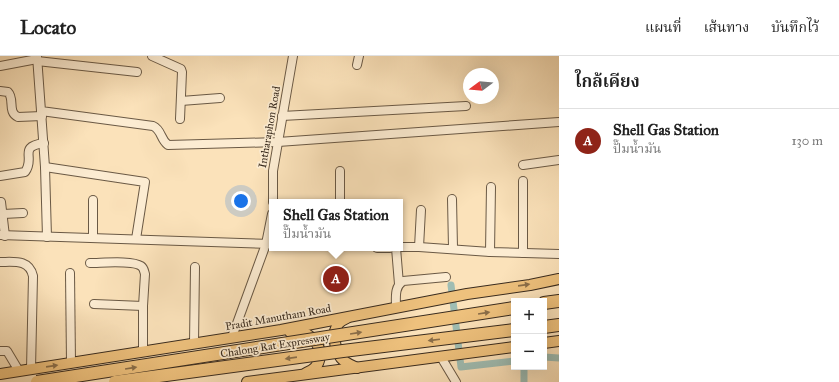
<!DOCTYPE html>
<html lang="th">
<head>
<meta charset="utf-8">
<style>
	:root { --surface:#fff; --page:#f6f6f6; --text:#222; --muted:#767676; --line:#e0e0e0; --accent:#8f2418 }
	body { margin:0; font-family:"IM FELL Great Primer","Noto Serif Thai",serif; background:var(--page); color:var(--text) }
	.controls { position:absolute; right:12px; bottom:12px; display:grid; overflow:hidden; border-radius:0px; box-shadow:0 4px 16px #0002 }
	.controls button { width:36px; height:36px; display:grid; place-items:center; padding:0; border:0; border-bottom:1px solid var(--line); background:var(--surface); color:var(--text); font:20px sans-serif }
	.compass { position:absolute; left:463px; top:12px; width:36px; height:36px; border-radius:50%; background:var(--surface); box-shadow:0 4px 16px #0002; rotate:254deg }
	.you { position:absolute; left:241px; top:145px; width:14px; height:14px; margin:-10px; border:3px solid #fff; border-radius:50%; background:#1a73e8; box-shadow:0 0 0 6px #1a73e833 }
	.badge { display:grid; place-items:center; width:26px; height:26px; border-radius:50%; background:var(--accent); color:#fff; font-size:13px; font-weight:700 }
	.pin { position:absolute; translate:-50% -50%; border:2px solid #fff; box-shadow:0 1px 4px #0006 }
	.popup { position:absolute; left:269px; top:143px; width:134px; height:52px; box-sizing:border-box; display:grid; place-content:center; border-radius:0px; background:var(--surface); filter:drop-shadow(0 1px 3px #0005); font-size:13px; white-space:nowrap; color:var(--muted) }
	.popup b { font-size:15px; color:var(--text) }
	.popup::after { content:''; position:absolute; left:50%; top:100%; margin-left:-8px; border:8px solid transparent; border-top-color:var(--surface) }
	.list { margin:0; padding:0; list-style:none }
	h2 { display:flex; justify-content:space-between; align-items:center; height:52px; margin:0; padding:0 16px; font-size:17px }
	h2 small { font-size:13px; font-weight:400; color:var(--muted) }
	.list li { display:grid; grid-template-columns:26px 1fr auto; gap:12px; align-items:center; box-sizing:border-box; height:64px; padding:0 16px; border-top:1px solid var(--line) }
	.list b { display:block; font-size:15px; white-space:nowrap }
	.list p { margin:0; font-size:13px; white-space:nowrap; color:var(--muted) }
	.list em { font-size:13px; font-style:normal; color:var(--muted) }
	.map { position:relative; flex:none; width:559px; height:326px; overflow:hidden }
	header { display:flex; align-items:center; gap:24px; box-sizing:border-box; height:56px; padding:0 20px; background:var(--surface); border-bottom:1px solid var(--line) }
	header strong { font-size:19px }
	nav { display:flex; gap:22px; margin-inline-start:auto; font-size:14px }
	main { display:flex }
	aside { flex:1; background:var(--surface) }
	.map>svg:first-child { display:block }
</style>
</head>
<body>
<header>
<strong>Locato</strong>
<nav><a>แผนที่</a><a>เส้นทาง</a><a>บันทึกไว้</a></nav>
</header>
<main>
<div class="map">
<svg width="559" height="326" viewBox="0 0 559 326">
	<rect width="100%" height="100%" fill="#fbe2ba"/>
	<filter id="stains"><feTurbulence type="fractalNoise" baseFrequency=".005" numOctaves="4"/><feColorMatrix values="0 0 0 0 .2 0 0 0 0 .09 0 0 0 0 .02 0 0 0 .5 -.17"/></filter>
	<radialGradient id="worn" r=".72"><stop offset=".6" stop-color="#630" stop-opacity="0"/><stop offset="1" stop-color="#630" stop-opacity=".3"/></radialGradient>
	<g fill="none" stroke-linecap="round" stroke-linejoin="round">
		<!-- canal -->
		<g stroke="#9fbdb3" stroke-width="7">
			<path d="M451 229 461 311 514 305"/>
			<path d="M544 301 559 302"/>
			<path d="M524 326V311"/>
		</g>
		<!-- minor casing -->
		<g stroke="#6a5945" stroke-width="10">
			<g id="minor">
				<path d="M37 0 41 55 153 70C162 74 160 83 168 89L278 86 559 66"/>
				<path d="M152 0 181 13 182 16 180 63"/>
				<path d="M37 5 137 16"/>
				<path d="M357 9 359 0"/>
				<path d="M0 10 37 3"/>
				<path d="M0 35 8 36C15 43 7 56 18 61L42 60"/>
				<path d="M181 45 220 42"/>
				<path d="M41 55 45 111 47 181"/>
				<path d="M282 60 466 50"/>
				<path d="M523 109 559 104"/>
				<path d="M45 111 145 126 136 183"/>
				<path d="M0 120 25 116C36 101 17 91 44 87"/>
				<path d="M452 143 453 192"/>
				<path d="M93 144V182"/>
				<path d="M1 146 5 180"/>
				<path d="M273 146V115L293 0"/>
				<path d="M340 146V115"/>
				<path d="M3 158 23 157"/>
				<path d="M0 179 272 188"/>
				<path d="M400 191H419L490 196 559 198"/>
				<path d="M419 191 421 154"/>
				<path d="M377 192H390"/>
				<path d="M396 192 399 228"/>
				<path d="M490 196 491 131"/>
				<path d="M523 197V125"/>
				<path d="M0 206C14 206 29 203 33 220L31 313"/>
				<path d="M90 207C102 207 132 204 141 210 144 212 144 215 145 218L143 250V295"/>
				<path d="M70 217 71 307"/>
				<path d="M94 248 143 250"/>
				<path d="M396 252C396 242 394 231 403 225L446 221"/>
				<path d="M232 281 266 188 272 158"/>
				<path d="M194 287 195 211"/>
				<path d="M0 295H7L19 315"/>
				<path d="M441 301 456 326"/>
			</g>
		</g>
		<!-- major casing -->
		<g stroke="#392b1e" stroke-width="12">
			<g id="major">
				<path d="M347 262C345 263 341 265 339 267 331 276 335 293 341 302 345 307 351 309 357 312"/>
				<path d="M290 276C297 275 305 276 311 281 324 292 323 311 306 317"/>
				<path d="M544 287 559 285"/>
				<path d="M0 318 281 274 467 238 530 229 559 223"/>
				<path d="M247 326 514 291"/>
			</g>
		</g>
		<!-- highway casing -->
		<g stroke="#392b1e" stroke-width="14">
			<g id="highway">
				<path d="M544 247 559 245"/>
				<path d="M544 271 559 269"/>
			</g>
		</g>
		<!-- minor -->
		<use href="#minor" stroke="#fcecd2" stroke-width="8"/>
		<!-- major -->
		<use href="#major" stroke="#eec17d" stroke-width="10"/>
		<!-- highway -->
		<use href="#highway" stroke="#eec17d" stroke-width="12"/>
		<!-- highway-bridge casing -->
		<g stroke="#392b1e" stroke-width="14" stroke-linecap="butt">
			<g id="highway-bridge">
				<path d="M37 326 514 252"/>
				<path d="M115 326 343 295 514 274"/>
			</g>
		</g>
		<!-- highway-bridge -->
		<use href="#highway-bridge" stroke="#eec17d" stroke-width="12"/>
	</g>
	<!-- one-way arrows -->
	<defs><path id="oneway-solid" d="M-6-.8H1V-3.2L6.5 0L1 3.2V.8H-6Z"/></defs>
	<g fill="#8a6e49">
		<use href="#oneway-solid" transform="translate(524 229) rotate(-8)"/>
		<use href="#oneway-solid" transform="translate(484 257) rotate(-9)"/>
		<use href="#oneway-solid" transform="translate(356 277) rotate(-9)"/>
		<use href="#oneway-solid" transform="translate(434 284) rotate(173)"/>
		<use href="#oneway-solid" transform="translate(291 302) rotate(172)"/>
		<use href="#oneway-solid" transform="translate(52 310) rotate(-8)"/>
		<use href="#oneway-solid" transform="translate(131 312) rotate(-9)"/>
	</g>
	<g text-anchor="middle" stroke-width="3.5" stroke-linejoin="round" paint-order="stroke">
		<!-- street labels -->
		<g font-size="11" fill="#392b1e" stroke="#fcecd2">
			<text transform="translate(269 71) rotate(-80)" y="4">Intharaphon Road</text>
			<text transform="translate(278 261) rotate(-10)" y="4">Pradit Manutham Road</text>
			<text transform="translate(275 289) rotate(-9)" y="4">Chalong Rat Expressway</text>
		</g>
	</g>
	<rect width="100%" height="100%" filter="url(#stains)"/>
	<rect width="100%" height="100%" fill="url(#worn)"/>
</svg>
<div class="controls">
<button>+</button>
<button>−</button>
</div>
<svg class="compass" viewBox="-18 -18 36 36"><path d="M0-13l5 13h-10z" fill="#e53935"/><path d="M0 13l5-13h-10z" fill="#767676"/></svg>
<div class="you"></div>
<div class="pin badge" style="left:336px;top:223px">A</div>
<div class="popup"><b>Shell Gas Station</b>ปั๊มน้ำมัน</div>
</div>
<aside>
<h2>ใกล้เคียง<small></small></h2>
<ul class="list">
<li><span class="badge">A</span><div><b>Shell Gas Station</b><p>ปั๊มน้ำมัน</p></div><em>130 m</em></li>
</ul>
</aside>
</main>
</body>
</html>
